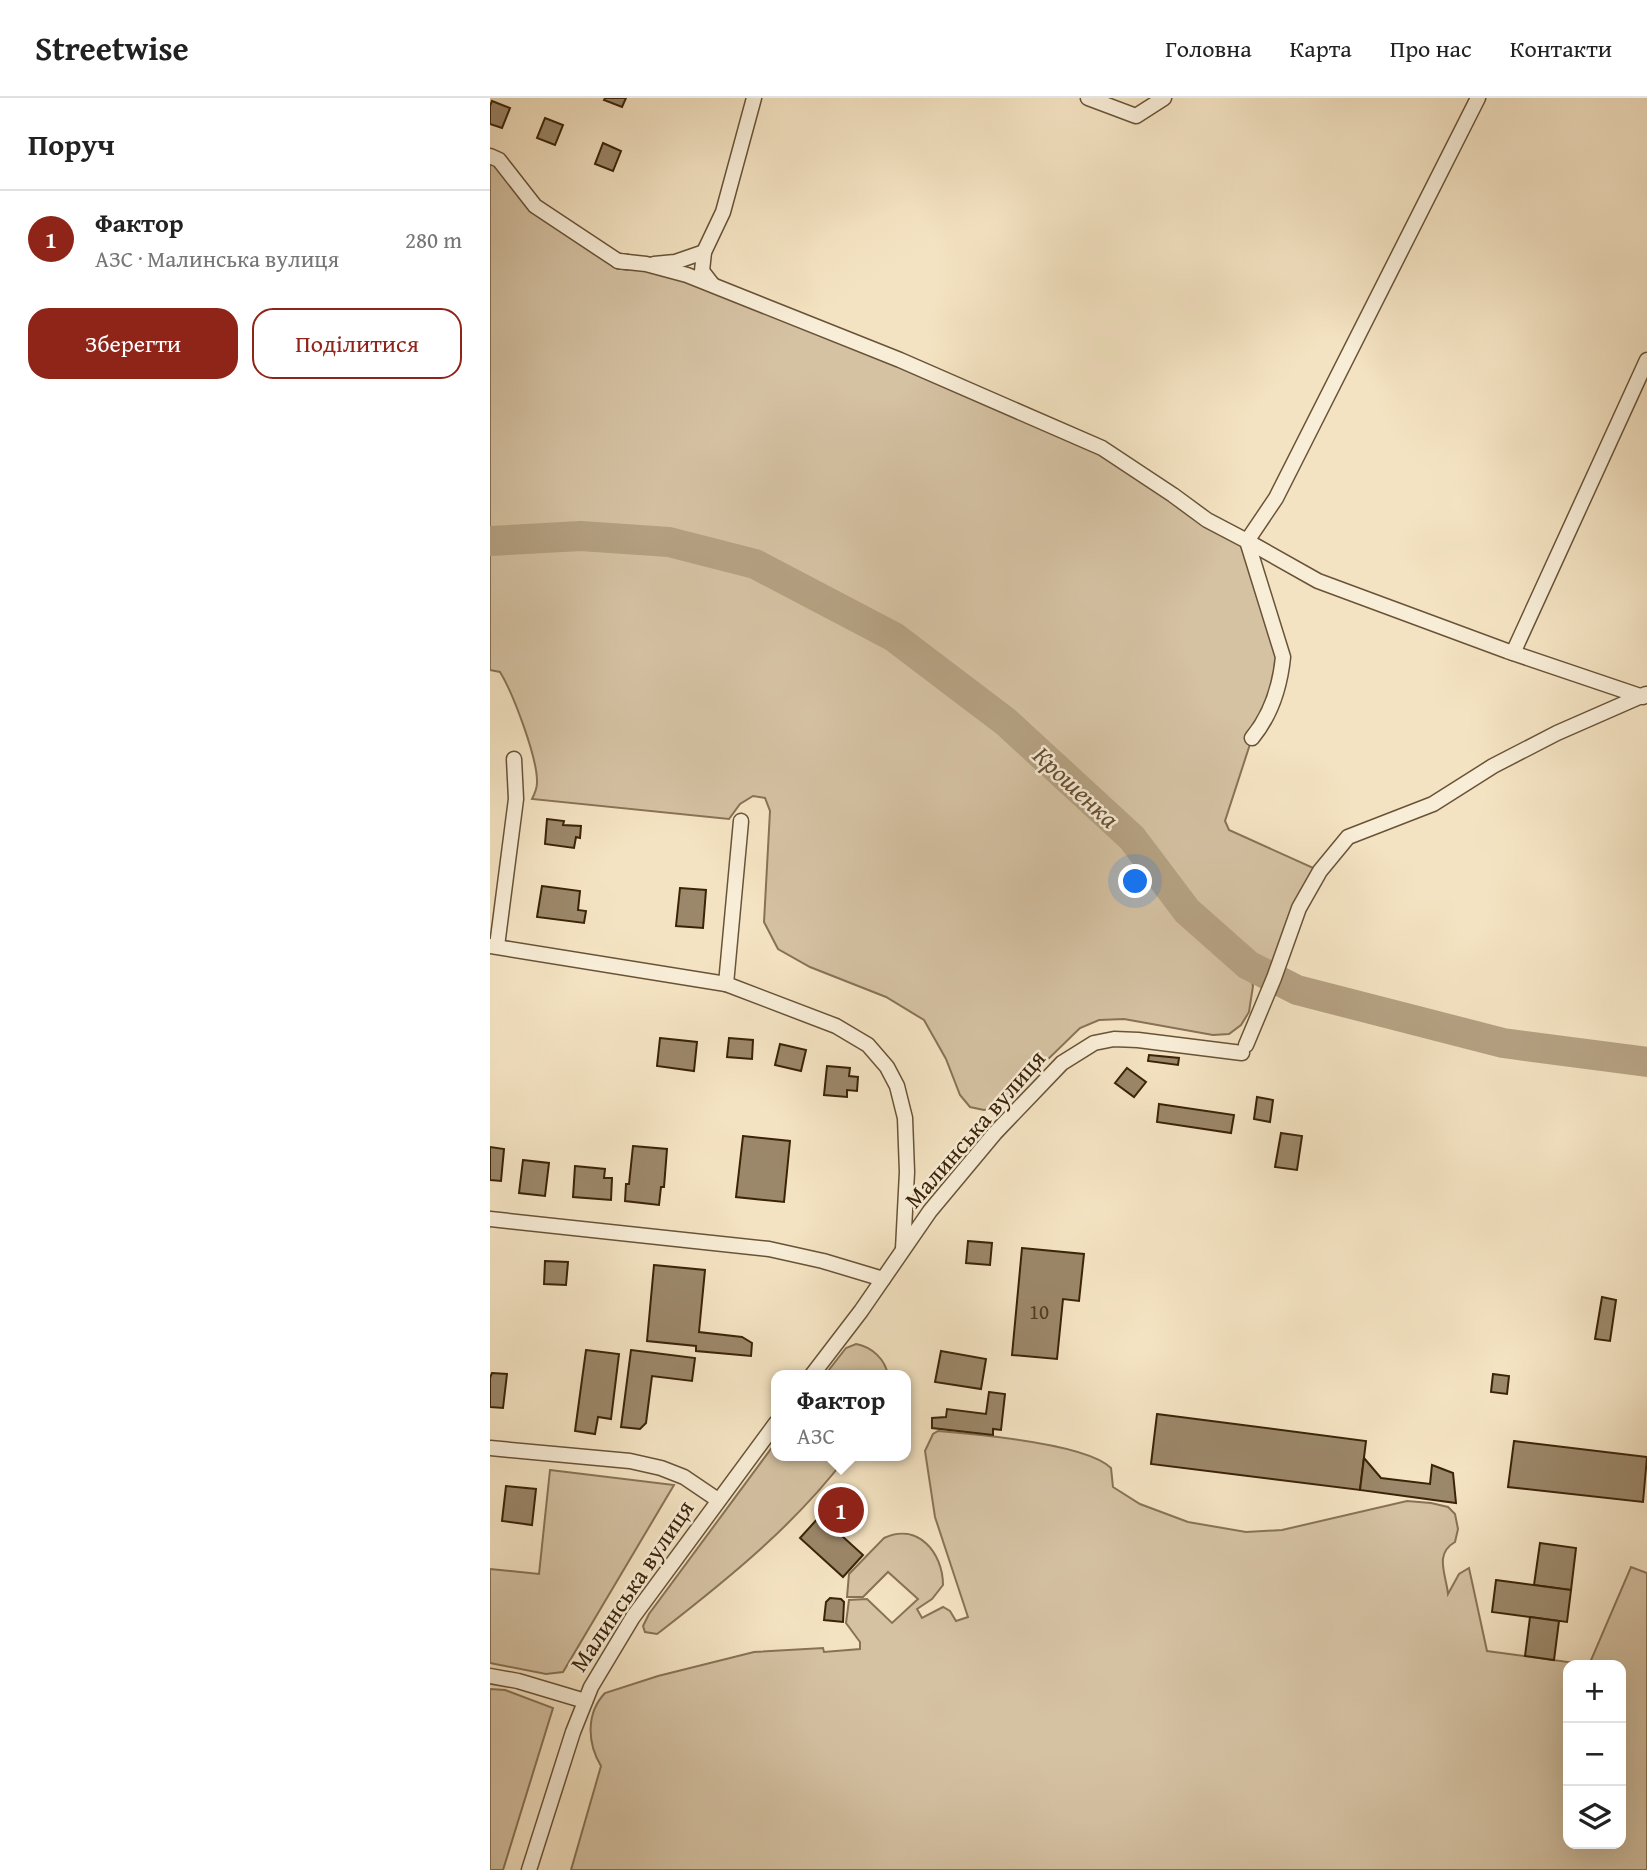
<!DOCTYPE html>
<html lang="uk">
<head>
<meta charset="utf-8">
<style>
	:root { --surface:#fff; --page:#f2f2f2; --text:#222; --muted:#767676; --line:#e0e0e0; --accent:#8f2418 }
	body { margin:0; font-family:"Gentium Book Plus",serif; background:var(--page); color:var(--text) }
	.controls { position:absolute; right:21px; bottom:21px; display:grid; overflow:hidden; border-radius:14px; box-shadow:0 7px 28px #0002 }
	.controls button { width:63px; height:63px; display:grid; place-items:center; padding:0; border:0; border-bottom:2px solid var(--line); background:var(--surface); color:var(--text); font:35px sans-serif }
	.you { position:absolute; left:646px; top:784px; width:24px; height:24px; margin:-18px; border:5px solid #fff; border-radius:50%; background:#1a73e8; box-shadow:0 0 0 10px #1a73e833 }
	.badge { display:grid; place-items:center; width:46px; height:46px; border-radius:50%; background:var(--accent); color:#fff; font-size:23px; font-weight:700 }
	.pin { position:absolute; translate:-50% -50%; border:4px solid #fff; box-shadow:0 2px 7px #0006 }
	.popup { position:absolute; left:281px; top:1272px; width:140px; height:91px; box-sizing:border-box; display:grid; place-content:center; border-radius:14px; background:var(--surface); filter:drop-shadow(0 2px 5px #0005); font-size:23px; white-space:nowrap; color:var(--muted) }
	.popup b { font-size:26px; color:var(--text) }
	.popup::after { content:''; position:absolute; left:50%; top:100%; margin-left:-14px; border:14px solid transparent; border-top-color:var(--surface) }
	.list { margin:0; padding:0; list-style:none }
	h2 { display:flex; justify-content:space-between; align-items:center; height:91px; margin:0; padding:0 28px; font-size:30px }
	h2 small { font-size:23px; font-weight:400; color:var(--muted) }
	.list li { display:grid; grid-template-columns:46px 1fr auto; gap:21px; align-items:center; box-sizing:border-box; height:98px; padding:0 28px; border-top:2px solid var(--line) }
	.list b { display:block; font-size:26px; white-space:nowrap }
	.list p { margin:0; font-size:23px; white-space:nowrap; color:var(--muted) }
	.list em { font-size:23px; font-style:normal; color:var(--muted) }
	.actions { display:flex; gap:14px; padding:21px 28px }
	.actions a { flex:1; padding:16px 0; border:2px solid var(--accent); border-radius:21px; text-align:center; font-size:24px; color:var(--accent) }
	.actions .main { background:var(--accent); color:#fff }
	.icon { flex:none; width:38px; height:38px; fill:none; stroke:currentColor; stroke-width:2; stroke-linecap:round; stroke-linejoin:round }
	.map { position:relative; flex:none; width:1157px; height:1772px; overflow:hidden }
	header { display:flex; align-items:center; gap:42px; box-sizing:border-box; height:98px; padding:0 35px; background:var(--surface); border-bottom:2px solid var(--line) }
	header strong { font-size:33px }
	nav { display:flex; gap:38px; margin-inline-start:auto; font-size:24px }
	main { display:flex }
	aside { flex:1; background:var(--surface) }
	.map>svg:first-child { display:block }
</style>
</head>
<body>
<header>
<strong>Streetwise</strong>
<nav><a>Головна</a><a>Карта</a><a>Про нас</a><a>Контакти</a></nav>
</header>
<main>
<aside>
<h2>Поруч<small></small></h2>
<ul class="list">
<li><span class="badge">1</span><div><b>Фактор</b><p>АЗС · Малинська вулиця</p></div><em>280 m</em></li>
</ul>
<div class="actions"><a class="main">Зберегти</a><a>Поділитися</a></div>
</aside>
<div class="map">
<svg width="1157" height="1772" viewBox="0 0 1157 1772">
	<rect width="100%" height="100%" fill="#f4e3c2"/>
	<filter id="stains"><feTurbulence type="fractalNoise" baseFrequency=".00286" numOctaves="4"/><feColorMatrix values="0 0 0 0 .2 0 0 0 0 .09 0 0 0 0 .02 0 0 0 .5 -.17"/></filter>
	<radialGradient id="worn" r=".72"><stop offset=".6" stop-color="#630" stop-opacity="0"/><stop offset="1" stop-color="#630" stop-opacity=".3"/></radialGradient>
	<!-- green -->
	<g fill="#d5c2a3" stroke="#887256" stroke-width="2" fill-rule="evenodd">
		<path d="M0 58 45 108 128 163 156 166 612 350 757 443 793 559 762 640 735 723 739 732 830 773 784 880 759 868 763 888 759 914 751 927 739 936 723 937 634 921 609 922 590 930 509 1009 494 1012 480 1009 470 997 456 961 434 922 396 899 320 869 288 851 274 824 280 713 275 700 263 698 250 706 239 721 42 701C44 697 47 690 47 685 48 661 23 595 10 574L0 572Z"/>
		<path d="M366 1246C382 1249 395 1261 398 1277H335L356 1250Z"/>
		<path d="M448 1333C485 1336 596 1345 621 1370L623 1389 650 1406 698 1424 756 1434 792 1432 917 1403 941 1405 958 1409 965 1416 968 1431 965 1444C944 1456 956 1476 958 1496L969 1476 979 1470 997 1553 1099 1567 1141 1469 1157 1475V1772H81L111 1668C97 1645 96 1615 115 1595L168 1578 264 1554 333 1550 334 1554 370 1551V1544L356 1525 359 1502 377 1501 402 1525 428 1501 398 1474 373 1499H357L359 1476 394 1440C428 1424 453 1455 453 1487L442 1501 427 1511 432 1520 453 1509 460 1513 466 1523 478 1519 445 1419 435 1353 443 1336ZM1078 1567H1131V1746H1078Z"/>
		<path d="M286 1344V1358H357C306 1426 238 1481 171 1533L167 1536 155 1534 153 1528 159 1516Z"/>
		<path d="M60 1372 184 1387 73 1574 56 1576 0 1565V1471L49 1476Z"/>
		<path d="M0 1591 15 1592 63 1610 13 1772H0Z"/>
	</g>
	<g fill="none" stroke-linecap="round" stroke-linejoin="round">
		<!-- river -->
		<path stroke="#b5a283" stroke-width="30" d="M0 443 91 438 179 444 265 466 404 539 516 624 642 740 697 813 758 867 807 892 1013 945 1157 964"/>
	</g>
	<!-- building -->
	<g fill="#9b8769" stroke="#3b2309" stroke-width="2">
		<path d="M115 0H136L132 9 114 2Z"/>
		<path d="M2 3 20 10 12 30 0 26V8Z"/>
		<path d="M55 20 73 27 65 47 47 40Z"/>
		<path d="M113 45 131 53 123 73 105 66Z"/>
		<path d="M57 721 74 723 73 727 91 728 90 740 86 739 84 750 55 746Z"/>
		<path d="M52 788 90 793 88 812 96 813 94 825 47 819Z"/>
		<path d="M190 790 216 792 213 830 186 828Z"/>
		<path d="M170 940 207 944 204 973 167 968Z"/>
		<path d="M239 940 263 942 262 961 237 959Z"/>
		<path d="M290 946 316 952 311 973 285 967Z"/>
		<path d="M659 957 689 960 688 967 658 963Z"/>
		<path d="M337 968 360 970 359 978 368 979 367 993 357 992V999L334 997Z"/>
		<path d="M637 970 656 984 644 999 625 985Z"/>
		<path d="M767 999 783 1002 780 1024 764 1021Z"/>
		<path d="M669 1006 744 1017 741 1035 667 1024Z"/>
		<path d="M791 1035 812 1038 807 1072 785 1069Z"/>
		<path d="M253 1038 300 1043 294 1104 246 1099Z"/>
		<path d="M143 1048 177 1051 174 1089H171L169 1107 135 1103 136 1086H139Z"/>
		<path d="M0 1049 14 1051 11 1083 0 1082Z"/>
		<path d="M33 1062 59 1065 55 1098 29 1095Z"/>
		<path d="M85 1068 115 1071 114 1080H122L121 1102 83 1099Z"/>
		<path d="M478 1143 502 1145 500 1167 476 1165Z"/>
		<path d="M532 1150 594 1156 589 1203 573 1201 567 1261 522 1257Z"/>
		<path d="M55 1163 78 1164 76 1187 54 1186Z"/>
		<path d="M164 1167 215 1172 209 1234 252 1239 262 1245 261 1258 206 1253V1248L157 1243Z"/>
		<path d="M1112 1199 1126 1202 1120 1243 1105 1241Z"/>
		<path d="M96 1252 129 1256 121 1321 108 1319 105 1336 85 1333Z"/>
		<path d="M141 1252 205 1260 202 1283 162 1278 156 1325 150 1331 131 1329Z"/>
		<path d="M451 1253 496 1261 491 1291 445 1284Z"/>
		<path d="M2 1275 17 1276 13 1310 0 1309V1280Z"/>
		<path d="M1003 1276 1019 1278 1017 1296 1001 1294Z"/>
		<path d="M499 1294 515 1296 511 1332 503 1331V1337L442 1330V1320L456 1319 457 1311 496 1316Z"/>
		<path d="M667 1316 876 1343 870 1392 661 1366Z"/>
		<path d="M1024 1343 1157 1359 1153 1404 1018 1389Z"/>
		<path d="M874 1360 891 1380 940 1386 942 1367 963 1375 966 1405 870 1392Z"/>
		<path d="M16 1388 46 1391 42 1427 12 1423Z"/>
		<path d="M330 1418 373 1457 353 1479 310 1440Z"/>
		<path d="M1050 1445 1086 1450 1081 1492 1044 1487Z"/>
		<path d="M1006 1482 1081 1492 1077 1524 1002 1514Z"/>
		<path d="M340 1500 351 1501 354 1504 353 1524 334 1522 336 1504Z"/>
		<path d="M1040 1519 1069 1523 1064 1562 1035 1558Z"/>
	</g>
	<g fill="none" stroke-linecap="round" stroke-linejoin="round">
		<!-- street casing -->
		<g stroke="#695337" stroke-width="17">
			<g id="street">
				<path d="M598 0 646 18 674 0"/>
				<path d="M0 58 9 62 45 108 128 163 137 164"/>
				<path d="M128 163 156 166 197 177 410 262 612 350 683 397 717 422 757 443 828 483 1017 553 1153 599"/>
				<path d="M164 166 185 164 214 154"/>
				<path d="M222 186 212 173 214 154 233 114 264 0"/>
				<path d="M1023 555 1157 262"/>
				<path d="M762 640C781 617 790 589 793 559L757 443 786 400 988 0"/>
				<path d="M0 848 236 886 346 928 378 947 397 969 407 988 415 1020 417 1074 413 1151"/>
				<path d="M7 848 26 701 24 661"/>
				<path d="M236 886 251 723"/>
				<path d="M756 947 784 880 809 810 830 773 858 739 943 706 1003 668 1067 635 1156 596"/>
				<path d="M0 1121 279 1151 333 1163 393 1181"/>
				<path d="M322 1277 371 1213 440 1113 505 1035 572 965 604 945 624 941 648 942 752 955"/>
				<path d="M0 1350 140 1363 171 1370 194 1379 228 1402"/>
				<path d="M0 1578 28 1583 95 1603"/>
				<path d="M39 1772 83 1634 101 1589 143 1519 286 1325"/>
			</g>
		</g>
		<!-- street -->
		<use href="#street" stroke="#f8edd7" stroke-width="14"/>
	</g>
	<g text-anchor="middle" stroke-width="5" stroke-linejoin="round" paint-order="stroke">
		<!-- number labels -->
		<g font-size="21" fill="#533c21">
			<text x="549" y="1221">10</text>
		</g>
		<!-- street labels -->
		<g font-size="24" fill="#3b2309" stroke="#f8edd7">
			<text transform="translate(485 1031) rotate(-49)" y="8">Малинська вулиця</text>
			<text transform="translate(142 1488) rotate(-56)" y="8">Малинська вулиця</text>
		</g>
		<!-- water labels -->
		<g font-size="26" font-style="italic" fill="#664f34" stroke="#f8edd7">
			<text transform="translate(586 689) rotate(43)" y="9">Крошенка</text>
		</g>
	</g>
	<rect width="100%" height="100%" filter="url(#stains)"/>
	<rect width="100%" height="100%" fill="url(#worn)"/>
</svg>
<div class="controls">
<button>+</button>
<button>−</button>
<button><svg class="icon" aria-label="layers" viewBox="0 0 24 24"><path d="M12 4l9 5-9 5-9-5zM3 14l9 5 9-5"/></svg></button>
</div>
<div class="you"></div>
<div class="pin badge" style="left:351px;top:1412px">1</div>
<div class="popup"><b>Фактор</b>АЗС</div>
</div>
</main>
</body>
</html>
